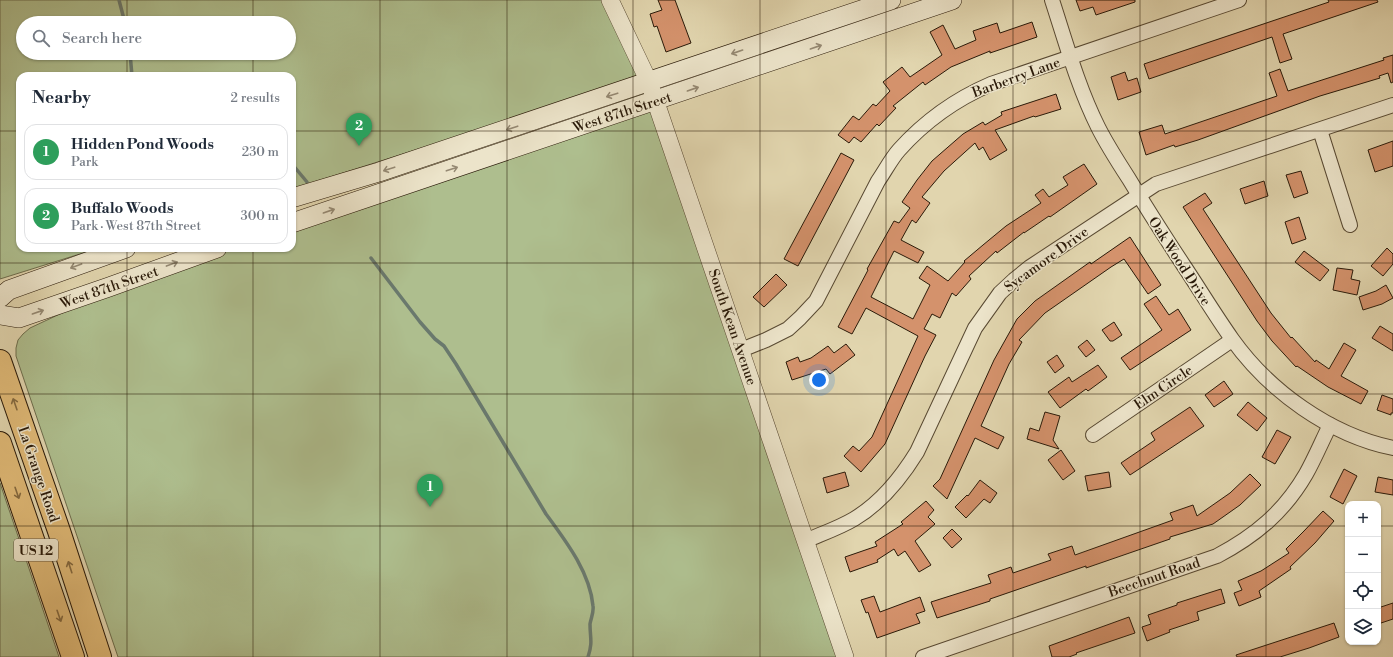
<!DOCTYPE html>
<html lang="en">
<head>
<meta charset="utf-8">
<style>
	:root { --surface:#fff; --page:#f6f6f7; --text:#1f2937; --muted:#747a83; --line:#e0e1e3; --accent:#7c3aed }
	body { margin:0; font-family:"Libre Bodoni",serif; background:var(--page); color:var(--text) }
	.controls { position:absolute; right:12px; bottom:12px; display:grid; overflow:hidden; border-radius:8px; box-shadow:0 1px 3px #0004 }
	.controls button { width:36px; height:36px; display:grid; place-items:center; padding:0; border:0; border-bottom:1px solid var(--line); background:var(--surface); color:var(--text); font:20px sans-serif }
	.you { position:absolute; left:819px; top:380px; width:14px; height:14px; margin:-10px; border:3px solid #fff; border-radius:50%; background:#1a73e8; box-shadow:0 0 0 6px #1a73e833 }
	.badge { display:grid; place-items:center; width:26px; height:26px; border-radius:50%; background:var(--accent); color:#fff; font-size:13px; font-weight:700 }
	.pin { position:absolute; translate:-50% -33px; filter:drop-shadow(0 1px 2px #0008) }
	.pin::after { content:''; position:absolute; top:21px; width:14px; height:12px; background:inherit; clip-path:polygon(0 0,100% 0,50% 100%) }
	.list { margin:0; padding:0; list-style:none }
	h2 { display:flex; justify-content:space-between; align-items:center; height:52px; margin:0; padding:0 16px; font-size:17px }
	h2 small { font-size:13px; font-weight:400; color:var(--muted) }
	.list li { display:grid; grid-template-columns:26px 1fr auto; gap:12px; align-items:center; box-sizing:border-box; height:56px; margin:0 8px 8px; padding:0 8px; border:1px solid var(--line); border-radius:12px }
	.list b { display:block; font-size:15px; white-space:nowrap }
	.list p { margin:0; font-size:13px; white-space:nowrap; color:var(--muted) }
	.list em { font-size:13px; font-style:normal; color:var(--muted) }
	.icon { flex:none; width:22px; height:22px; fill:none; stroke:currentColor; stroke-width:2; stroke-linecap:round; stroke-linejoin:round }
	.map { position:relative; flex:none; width:1393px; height:657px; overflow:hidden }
	.search { position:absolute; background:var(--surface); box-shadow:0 1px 3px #0004; left:16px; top:16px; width:280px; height:44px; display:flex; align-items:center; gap:10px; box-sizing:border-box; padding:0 14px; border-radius:22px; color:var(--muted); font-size:15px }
	.panel { position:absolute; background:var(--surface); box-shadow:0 1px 3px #0004; left:16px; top:72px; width:280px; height:180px; border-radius:12px }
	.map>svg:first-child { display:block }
</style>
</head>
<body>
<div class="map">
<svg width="1393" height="657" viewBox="0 0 1393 657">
	<rect width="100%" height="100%" fill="#e1d5ae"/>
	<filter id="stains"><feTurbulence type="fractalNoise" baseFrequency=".005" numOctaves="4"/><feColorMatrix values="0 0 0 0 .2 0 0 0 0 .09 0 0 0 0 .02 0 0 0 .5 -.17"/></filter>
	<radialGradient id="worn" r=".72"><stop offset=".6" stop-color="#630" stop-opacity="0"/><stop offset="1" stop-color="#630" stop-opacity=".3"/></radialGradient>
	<!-- green -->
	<g fill="#aebe8e" stroke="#6c6c4c" fill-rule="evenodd">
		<path d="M0 0H607L649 93 844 657H118L16 356V348L18 340 23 334 30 328 77 306 233 248H292V226L617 104 612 88 292 189V76H20V248H99L0 279ZM23 23H289V53H23Z"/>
		<path d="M0 483 59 657H0Z"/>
	</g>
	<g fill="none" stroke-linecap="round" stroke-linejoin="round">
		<!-- stream -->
		<g stroke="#6a796d" stroke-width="3.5">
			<path d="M119 0 125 23"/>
			<path d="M130 53 132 76"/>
			<path d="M292 164 307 182"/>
			<path d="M371 258 420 322 435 339 444 346 456 364 546 514C565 540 590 572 593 606 594 612 591 618 590 624 590 638 593 642 588 657"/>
		</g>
	</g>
	<!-- building -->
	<g fill="#d4926c" stroke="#2a1a09">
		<path d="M658 0H675L691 43 666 52 657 26 654 27 650 14 662 10Z"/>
		<path d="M1076 0H1135V2L1096 15 1093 7 1080 11Z"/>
		<path d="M1328 0H1377L1378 2 1283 34 1292 59 1280 63 1272 37 1149 79 1144 64 1329 2Z"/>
		<path d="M1032 22 1037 37 990 53V51L951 67 925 85 923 82 893 106 896 108 879 126 877 124 861 142 854 137 849 143 838 135 853 116 859 120 873 104 876 106 890 91 883 82 902 67 910 77 942 55 930 32 943 25 955 49 976 40 973 31 997 23 1000 33Z"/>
		<path d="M1393 55V82L1391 83 1388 73 1379 76 1380 78 1320 96 1198 140 1175 147 1174 145 1146 155 1139 132 1162 125 1165 134 1277 96 1269 73 1280 69 1288 91 1384 60 1383 58Z"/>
		<path d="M1125 72 1128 81 1137 78 1141 92 1118 100 1111 77Z"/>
		<path d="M1056 94 1061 109 1035 117 1034 116 995 130 1007 150 990 160 983 147 979 150 975 143 944 171 922 197 930 203 916 223 912 220 901 240 924 252 918 263 894 251 871 297 913 319 930 285 919 278 927 266 948 281 965 262 964 261 983 245 1006 226 1041 203 1035 195 1043 189 1049 197 1068 185 1063 177 1084 164 1097 184 1050 217 1049 216 1024 233V232L997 253 996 251 969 276 971 279 956 296 952 293 940 318 932 314 924 329 936 335 925 356 885 444 861 472 844 456 853 446 859 451 872 437 918 336 866 308 852 334 838 327 868 270 867 269 894 221 899 223 910 208 902 202 917 180 932 161 963 134 983 122 985 125 1002 115 1001 112Z"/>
		<path d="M1393 141V166L1375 172 1368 150Z"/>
		<path d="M841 153 854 160 798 266 784 259Z"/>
		<path d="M1301 171 1308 193 1294 198 1286 175Z"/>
		<path d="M1264 181 1268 196 1245 204 1240 189Z"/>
		<path d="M1205 193 1212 203 1203 209 1271 313 1291 338 1292 337 1315 362 1316 360 1329 369 1344 343 1356 350 1341 376 1368 391 1361 404 1328 387 1297 366 1296 367 1272 341 1257 321 1183 207Z"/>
		<path d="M1299 217 1306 239 1292 244 1285 222Z"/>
		<path d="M1130 237 1161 285 1148 294 1124 259 1111 267 1045 313 1019 340 1022 342 1009 364 981 426 1004 437 998 449 975 438 947 499 933 486 940 479 994 360 1017 319 1035 301 1090 262 1091 264Z"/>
		<path d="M1387 248 1393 254V264L1383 276 1371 266Z"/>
		<path d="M1304 251 1329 270 1320 281 1295 262Z"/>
		<path d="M1337 268 1353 270 1351 279 1360 281 1357 295 1333 290Z"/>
		<path d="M776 274 787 285 764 307 753 297Z"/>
		<path d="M1386 285 1393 298 1382 304 1363 310 1359 297 1376 291Z"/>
		<path d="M1156 296 1169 315 1178 309 1191 330 1130 370 1121 358 1162 330 1144 304Z"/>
		<path d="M1114 322 1122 335 1113 341H1110L1102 330Z"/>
		<path d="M1380 326 1393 334V351L1372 338Z"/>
		<path d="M1087 340 1095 350 1086 357 1078 347Z"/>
		<path d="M846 344 855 355 830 374 826 369 792 380 786 362 798 357 800 362 811 358 828 346 834 353Z"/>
		<path d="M1057 355 1064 366 1055 373 1047 362Z"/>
		<path d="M1098 365 1107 377 1088 391 1086 389 1060 408 1048 392 1069 377 1072 382Z"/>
		<path d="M1224 381 1233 394 1214 407 1205 395Z"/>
		<path d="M1382 395 1393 399V413H1391V415L1377 410Z"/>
		<path d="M1248 402 1267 418 1257 431 1237 415Z"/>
		<path d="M1190 407 1204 426 1130 475 1121 463 1155 440 1151 433Z"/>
		<path d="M1045 412 1060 416 1053 440 1059 449 1027 439 1030 428 1039 431Z"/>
		<path d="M1277 430 1291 437 1275 464 1262 457Z"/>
		<path d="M1061 450 1075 471 1063 480 1048 460Z"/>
		<path d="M1344 469 1357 476 1343 504 1330 497Z"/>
		<path d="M845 472 849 486 827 493 823 478Z"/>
		<path d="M1109 472 1111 487 1088 491 1085 476Z"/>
		<path d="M1250 474 1261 485 1240 505 1213 524 1170 537V539L1086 568V566L990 599V601L937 618 931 602 991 583 988 575 1011 567 1013 573 1051 560 1048 554 1072 546 1075 555 1173 520 1170 513 1193 505 1197 516 1230 493Z"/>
		<path d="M1378 477 1393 480V495L1375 492Z"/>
		<path d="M980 480 997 493 990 503 984 499 966 518 955 507 967 495 968 496Z"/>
		<path d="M926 501 934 510 928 517 935 524 915 541 931 565 919 572 905 551 898 556 894 549 877 560 878 562 850 572 845 557 877 546 875 542 903 524 901 522Z"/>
		<path d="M1323 511 1334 521 1315 543 1290 567 1291 569 1259 591 1261 597 1239 606 1234 593 1242 590 1238 581 1261 571 1289 553 1286 549 1304 531Z"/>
		<path d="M952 529 962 539 952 548 943 538Z"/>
		<path d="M1221 589 1225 603 1197 612 1199 620 1169 630 1170 632 1147 641 1142 627 1151 624 1148 615 1177 605V603Z"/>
		<path d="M874 596 880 612 920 597 925 611 916 614 920 623 877 638 868 612 866 613 861 600Z"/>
		<path d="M1393 603V619L1378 624V608Z"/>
		<path d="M1129 617 1135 633 1076 653 1077 654 1069 657H1052L1049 646Z"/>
		<path d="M1334 623 1339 637 1309 648 1280 657H1237L1236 655Z"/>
	</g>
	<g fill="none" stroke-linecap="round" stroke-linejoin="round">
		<!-- minor casing -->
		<g stroke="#584932" stroke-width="16">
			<g id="minor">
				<path d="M1052 0C1066 43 1078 87 1098 127 1107 145 1118 162 1129 179 1147 209 1165 237 1184 266 1200 290 1215 315 1232 339 1269 391 1330 435 1393 448"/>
				<path d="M1320 130 1350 225"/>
				<path d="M741 350 766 340 788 329 800 318 816 301 878 181C885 171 891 159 899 150 925 121 956 99 991 84L1239 0"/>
				<path d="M1093 435 1232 340"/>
				<path d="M805 541C821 534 839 528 854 519 881 503 901 478 917 452L975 328 1000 293 1014 280 1030 267 1156 184 1393 105"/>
				<path d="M923 657 1217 556C1255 536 1284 512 1306 474 1315 458 1322 441 1330 425"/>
			</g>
		</g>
		<!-- tertiary casing -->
		<g stroke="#584932" stroke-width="18">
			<path id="tertiary" d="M610 0 649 82 845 657"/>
		</g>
		<!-- secondary casing -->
		<g stroke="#2a1a09" stroke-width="20">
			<g id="secondary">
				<path d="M292 198 379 172 891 0"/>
				<path d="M292 223 952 0"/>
				<path d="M0 298 9 290 126 248"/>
				<path d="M0 315 19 318 109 287 217 248"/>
			</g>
		</g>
		<!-- trunk casing -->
		<g stroke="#2a1a09" stroke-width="24">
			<g id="trunk">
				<path d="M0 361 59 531 100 657"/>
				<path d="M0 443 73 657"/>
			</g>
		</g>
		<!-- minor -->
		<use href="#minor" stroke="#ece4ca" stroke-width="14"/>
		<!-- tertiary -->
		<use href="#tertiary" stroke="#ece4ca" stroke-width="17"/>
		<!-- secondary -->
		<use href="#secondary" stroke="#ece4ca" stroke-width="19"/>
		<!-- trunk -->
		<use href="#trunk" stroke="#e0ba77" stroke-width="22"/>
	</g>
	<!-- one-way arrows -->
	<defs><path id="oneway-shaft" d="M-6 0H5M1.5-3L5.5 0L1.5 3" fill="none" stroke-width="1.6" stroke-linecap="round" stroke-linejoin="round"/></defs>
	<g stroke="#958973">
		<use href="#oneway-shaft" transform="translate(816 47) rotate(-19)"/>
		<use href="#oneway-shaft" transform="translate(737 52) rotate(161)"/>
		<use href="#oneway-shaft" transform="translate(693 89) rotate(-19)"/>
		<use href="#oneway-shaft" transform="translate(612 95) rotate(162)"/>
		<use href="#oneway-shaft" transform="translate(512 128) rotate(162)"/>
		<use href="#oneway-shaft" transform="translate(389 169) rotate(162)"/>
		<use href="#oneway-shaft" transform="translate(452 169) rotate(-18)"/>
		<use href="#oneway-shaft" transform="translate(329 211) rotate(-19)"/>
		<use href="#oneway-shaft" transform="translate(172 264) rotate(-20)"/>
		<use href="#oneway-shaft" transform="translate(76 266) rotate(160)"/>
		<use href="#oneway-shaft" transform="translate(38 312) rotate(-19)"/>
	</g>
	<g stroke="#856a40">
		<use href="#oneway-shaft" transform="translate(15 404) rotate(-109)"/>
		<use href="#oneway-shaft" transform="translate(17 493) rotate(71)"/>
		<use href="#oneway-shaft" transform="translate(70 567) rotate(-108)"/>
		<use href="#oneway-shaft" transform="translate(59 616) rotate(71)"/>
	</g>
	<!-- grid -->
	<path fill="none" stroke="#2a1a09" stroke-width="1" stroke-opacity="0.55" d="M127 0V23M253 0V23M380 0V657M507 0V657M633 0V657M760 0V657M886 0V657M1013 0V657M1140 0V657M1266 0V657M127 53V76M253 53V76M0 131H20M292 131H1393M127 248V657M253 248V657M0 263H1393M0 394H1393M0 526H1348M1378 526H1393"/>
	<g text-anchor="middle" stroke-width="3" stroke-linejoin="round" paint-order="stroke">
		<!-- shield labels -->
		<rect fill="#ece4ca" stroke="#645743" stroke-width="1" x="14" y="539" width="44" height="22" rx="3"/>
		<g font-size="13" font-weight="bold" fill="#2a1a09">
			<text x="36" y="555">US 12</text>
		</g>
		<!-- street labels -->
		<g font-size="14" fill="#2a1a09" stroke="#ece4ca">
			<text transform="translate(1016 77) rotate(-20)" y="5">Barberry Lane</text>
			<text transform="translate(622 112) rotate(-18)" y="5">West 87th Street</text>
			<text transform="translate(1046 259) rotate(-36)" y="5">Sycamore Drive</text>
			<text transform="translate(1180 261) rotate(57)" y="5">Oak Wood Drive</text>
			<text transform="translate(109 287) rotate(-19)" y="5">West 87th Street</text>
			<text transform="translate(733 327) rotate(71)" y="5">South Kean Avenue</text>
			<text transform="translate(1163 387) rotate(-34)" y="5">Elm Circle</text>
			<text transform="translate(39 474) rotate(71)" y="5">La Grange Road</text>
			<text transform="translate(1154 577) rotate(-19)" y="5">Beechnut Road</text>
		</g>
	</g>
	<rect width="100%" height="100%" filter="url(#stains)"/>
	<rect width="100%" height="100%" fill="url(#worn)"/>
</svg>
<div class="controls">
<button>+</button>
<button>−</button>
<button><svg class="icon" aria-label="locate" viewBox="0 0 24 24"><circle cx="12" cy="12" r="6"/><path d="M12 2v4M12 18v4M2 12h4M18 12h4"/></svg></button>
<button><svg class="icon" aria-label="layers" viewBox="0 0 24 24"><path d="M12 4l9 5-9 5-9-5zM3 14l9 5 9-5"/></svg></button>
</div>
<div class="you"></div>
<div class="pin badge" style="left:430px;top:507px;background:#2e9e5b">1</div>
<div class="pin badge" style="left:359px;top:146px;background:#2e9e5b">2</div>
<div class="search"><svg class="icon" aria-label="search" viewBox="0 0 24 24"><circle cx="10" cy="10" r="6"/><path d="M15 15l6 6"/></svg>Search here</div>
<section class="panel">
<h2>Nearby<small>2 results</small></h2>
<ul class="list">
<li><span class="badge" style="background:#2e9e5b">1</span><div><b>Hidden Pond Woods</b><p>Park</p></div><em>230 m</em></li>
<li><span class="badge" style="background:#2e9e5b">2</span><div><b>Buffalo Woods</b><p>Park · West 87th Street</p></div><em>300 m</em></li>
</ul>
</section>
</div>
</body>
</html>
